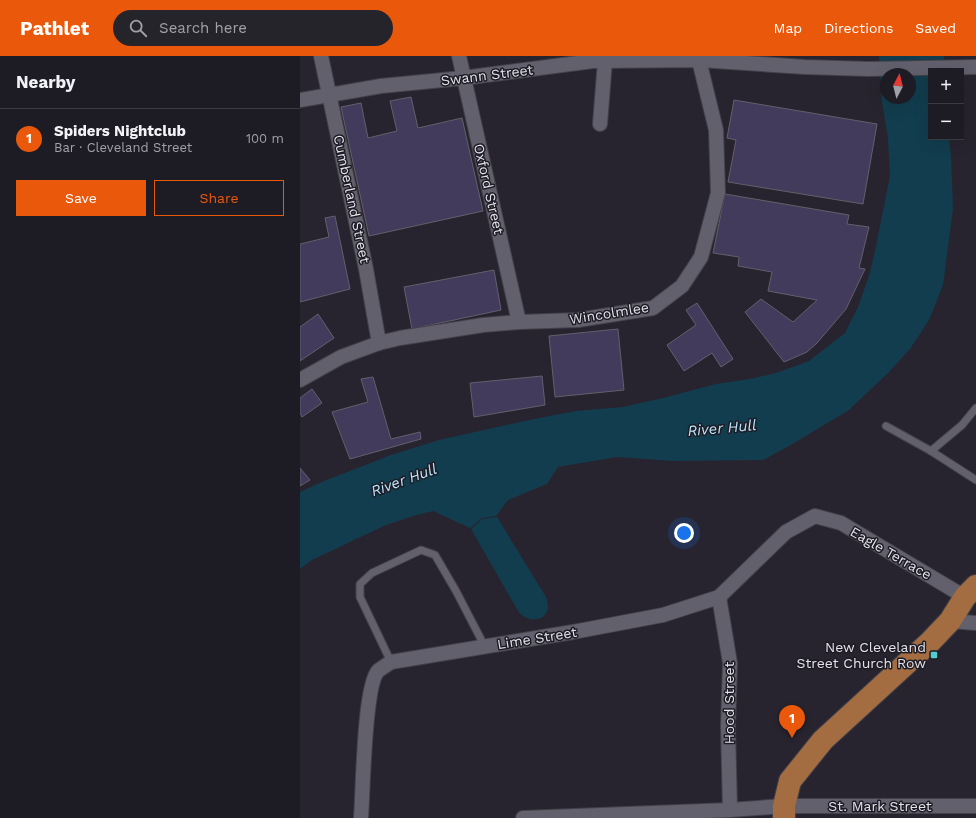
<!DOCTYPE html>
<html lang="en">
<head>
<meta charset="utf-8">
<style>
	:root { --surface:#1d1b23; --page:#25242b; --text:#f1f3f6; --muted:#a0a1a6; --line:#3b3941; --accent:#ea580c }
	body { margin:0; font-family:"Work Sans",sans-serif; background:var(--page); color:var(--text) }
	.controls { position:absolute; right:12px; top:12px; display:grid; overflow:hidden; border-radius:0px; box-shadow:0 4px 16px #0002 }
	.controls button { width:36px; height:36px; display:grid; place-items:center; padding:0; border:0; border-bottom:1px solid var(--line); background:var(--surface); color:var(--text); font:20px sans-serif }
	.compass { position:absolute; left:580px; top:12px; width:36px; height:36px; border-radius:50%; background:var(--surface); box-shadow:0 4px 16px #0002; rotate:7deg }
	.you { position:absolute; left:384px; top:477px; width:14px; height:14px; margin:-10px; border:3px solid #fff; border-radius:50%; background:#1a73e8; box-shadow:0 0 0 6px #1a73e833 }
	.badge { display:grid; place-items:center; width:26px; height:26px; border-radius:50%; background:var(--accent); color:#fff; font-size:13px; font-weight:700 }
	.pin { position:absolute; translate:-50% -33px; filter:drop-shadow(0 1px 2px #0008) }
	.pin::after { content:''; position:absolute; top:21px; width:14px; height:12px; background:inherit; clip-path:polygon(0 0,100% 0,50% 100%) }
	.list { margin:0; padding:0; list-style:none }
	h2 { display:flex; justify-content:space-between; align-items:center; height:52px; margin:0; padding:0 16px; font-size:17px }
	h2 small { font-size:13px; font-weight:400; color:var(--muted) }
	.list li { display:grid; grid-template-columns:26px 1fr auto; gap:12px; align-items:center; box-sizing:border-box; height:60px; padding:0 16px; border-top:1px solid var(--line) }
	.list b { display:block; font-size:15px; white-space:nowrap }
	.list p { margin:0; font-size:13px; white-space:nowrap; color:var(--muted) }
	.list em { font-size:13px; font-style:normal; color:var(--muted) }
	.actions { display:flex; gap:8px; padding:12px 16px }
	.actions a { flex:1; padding:9px 0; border:1px solid var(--accent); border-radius:0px; text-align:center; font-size:14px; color:var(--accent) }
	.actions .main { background:var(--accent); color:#fff }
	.icon { flex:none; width:22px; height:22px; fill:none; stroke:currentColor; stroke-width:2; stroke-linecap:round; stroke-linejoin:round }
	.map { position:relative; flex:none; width:676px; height:762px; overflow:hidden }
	header { display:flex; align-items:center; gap:24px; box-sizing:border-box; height:56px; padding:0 20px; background:var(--accent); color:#fff }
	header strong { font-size:19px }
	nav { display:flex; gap:22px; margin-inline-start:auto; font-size:14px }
	.search { width:280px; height:36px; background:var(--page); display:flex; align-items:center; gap:10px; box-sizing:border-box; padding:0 14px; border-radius:22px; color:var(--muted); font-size:15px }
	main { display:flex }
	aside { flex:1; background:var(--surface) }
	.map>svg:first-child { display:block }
</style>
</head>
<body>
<header>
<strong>Pathlet</strong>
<div class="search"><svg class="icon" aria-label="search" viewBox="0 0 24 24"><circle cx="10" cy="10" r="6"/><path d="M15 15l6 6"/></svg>Search here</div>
<nav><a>Map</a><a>Directions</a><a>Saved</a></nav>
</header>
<main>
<aside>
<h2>Nearby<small></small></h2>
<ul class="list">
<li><span class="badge">1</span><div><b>Spiders Nightclub</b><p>Bar · Cleveland Street</p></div><em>100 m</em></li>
</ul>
<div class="actions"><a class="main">Save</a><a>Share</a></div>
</aside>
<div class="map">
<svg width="676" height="762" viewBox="0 0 676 762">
	<rect width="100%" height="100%" fill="#27242f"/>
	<!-- water -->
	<g fill="#123d4e" fill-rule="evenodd">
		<path d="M579 0H644L645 15H631V81H649L651 99 653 153 643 229 629 264 610 293 588 317 549 354 489 390 463 404 373 405 317 401 258 411 247 428 208 444 196 460 182 462 170 472 133 455 113 460 86 469 12 504 0 513V436L24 425 91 399 139 384 234 363 276 355 323 351 363 342 416 328 450 323 476 317 509 305 545 277 558 251 570 217 577 185 590 120 588 82 582 46ZM586 18H610V42H586Z"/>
		<path d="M197 461 246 541C247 544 248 548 248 551 247 563 235 566 225 561 222 560 220 557 218 555L171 473 182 463Z"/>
	</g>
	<!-- building -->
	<g fill="#423b5b" stroke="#62606c">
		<path d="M111 41 118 72 162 62 183 155 69 180 41 51 61 47 68 82 97 75 90 45Z"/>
		<path d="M434 44 577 68 563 148 428 126 436 84 427 82Z"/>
		<path d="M425 138 549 159 547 168 569 171 559 212 565 213 546 253 517 287 507 296 484 306 445 256 461 243 493 266 517 244 468 235 472 216 438 210 439 201 413 197Z"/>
		<path d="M35 160 50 233 0 246V188L29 181 25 162Z"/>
		<path d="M194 214 201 254 112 273 104 231Z"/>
		<path d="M397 247 433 303 421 311 412 297 384 315 367 289 396 269 386 254Z"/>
		<path d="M18 258 34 282 0 305V271Z"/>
		<path d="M318 273 324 334 255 341 249 280Z"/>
		<path d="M242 320 245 349 174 361 170 327Z"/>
		<path d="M73 321 91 383 120 376 121 383 50 403 32 356 68 346 61 323Z"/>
		<path d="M12 333 22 347 2 361 0 357V342Z"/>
		<path d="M0 412 10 424 0 430Z"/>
	</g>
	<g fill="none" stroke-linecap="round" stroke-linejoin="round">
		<!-- service casing -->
		<g stroke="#434149" stroke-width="9">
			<g id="service">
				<path d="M586 370 631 395 676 424"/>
				<path d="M631 395 662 369 676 352"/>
				<path d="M91 606 60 541V528L72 517 121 494 135 499 156 535 185 591"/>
			</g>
		</g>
		<!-- minor casing -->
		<g stroke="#434149" stroke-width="16">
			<g id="minor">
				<path d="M21 0 66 213 79 287"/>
				<path d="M159 0 219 266"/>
				<path d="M0 44 81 30 163 22 293 5 400 4 505 11 569 13 676 11"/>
				<path d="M300 68 305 5"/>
				<path d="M0 324 41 301 79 287 100 282 183 269 219 266 278 264 353 252 382 230 401 201 418 137 416 74 398 0"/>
				<path d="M419 541 430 607 428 671 430 754"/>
				<path d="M650 565 676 567"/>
				<path d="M61 762C63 736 64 630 78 615 81 612 87 609 91 606L273 576 363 559 419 541 486 476 515 460 541 467 665 541"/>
				<path d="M223 762 430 754 484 750H676"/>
			</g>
		</g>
		<!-- primary casing -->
		<g stroke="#434149" stroke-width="24">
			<path id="primary" d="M484 762V750L490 725 523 684 630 586 650 565 665 541 676 530"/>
		</g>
		<!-- service -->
		<use href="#service" stroke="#62606c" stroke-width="7"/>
		<!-- minor -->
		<use href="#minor" stroke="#62606c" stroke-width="14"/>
		<!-- primary -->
		<use href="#primary" stroke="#a36d41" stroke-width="22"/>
	</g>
	<!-- markers -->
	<rect fill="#52ccd0" stroke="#1d1b25" stroke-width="1.5" x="630" y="595" width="8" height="8" rx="2"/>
	<g text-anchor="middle" stroke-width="3" stroke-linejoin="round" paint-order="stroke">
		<!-- street labels -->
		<g font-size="14" fill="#e3e2e9" stroke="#1d1b25">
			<text transform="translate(187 19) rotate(-7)" y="5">Swann Street</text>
			<text transform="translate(189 133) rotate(77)" y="5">Oxford Street</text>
			<text transform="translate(52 143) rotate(78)" y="5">Cumberland Street</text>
			<text transform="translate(309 257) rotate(-9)" y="5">Wincolmlee</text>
			<text transform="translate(591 497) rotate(30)" y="5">Eagle Terrace</text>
			<text transform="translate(237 582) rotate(-9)" y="5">Lime Street</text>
			<text transform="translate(429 647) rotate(-90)" y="5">Hood Street</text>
			<text x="580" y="755">St. Mark Street</text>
		</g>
		<!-- poi labels -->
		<g font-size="14" fill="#e3e2e9" stroke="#1d1b25" text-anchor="end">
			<text x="626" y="596">New Cleveland<tspan x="626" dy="16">Street Church Row</tspan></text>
		</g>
		<!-- water labels -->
		<g font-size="15" font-style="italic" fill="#bbe5f9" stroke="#1d1b25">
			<text transform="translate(422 372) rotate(-5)" y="5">River Hull</text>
			<text transform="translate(104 424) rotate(-20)" y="5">River Hull</text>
		</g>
	</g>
</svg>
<div class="controls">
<button>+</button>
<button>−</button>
</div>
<svg class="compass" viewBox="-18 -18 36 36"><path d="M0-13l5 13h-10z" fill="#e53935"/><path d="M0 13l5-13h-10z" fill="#a0a1a6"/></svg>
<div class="you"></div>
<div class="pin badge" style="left:492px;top:682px">1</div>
</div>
</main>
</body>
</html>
